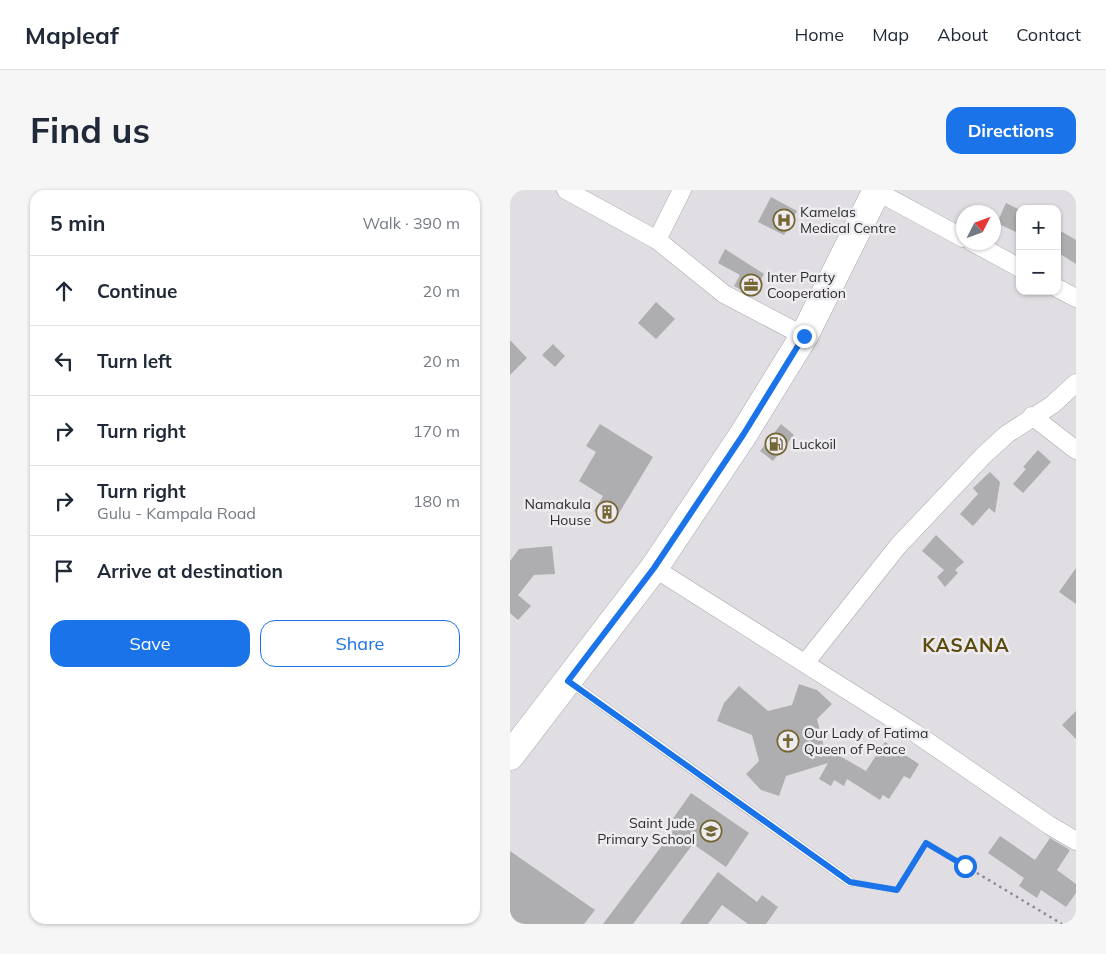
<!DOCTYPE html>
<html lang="en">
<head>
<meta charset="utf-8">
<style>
	:root { --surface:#fff; --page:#f6f6f7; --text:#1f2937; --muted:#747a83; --line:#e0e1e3; --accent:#1a73e8 }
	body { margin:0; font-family:Mulish,sans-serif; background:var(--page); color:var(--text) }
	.controls { position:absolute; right:15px; top:15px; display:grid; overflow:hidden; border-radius:10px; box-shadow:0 1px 4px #0004 }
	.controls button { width:45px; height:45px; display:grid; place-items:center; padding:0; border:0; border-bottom:1px solid var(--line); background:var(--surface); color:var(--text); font:25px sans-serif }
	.compass { position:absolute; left:446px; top:15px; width:45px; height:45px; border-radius:50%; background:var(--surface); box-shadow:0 1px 4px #0004; rotate:48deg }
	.stop { position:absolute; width:15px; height:15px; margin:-11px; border:4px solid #1a73e8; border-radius:50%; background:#fff }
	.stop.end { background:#1a73e8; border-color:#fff; box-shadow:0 1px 5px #0008 }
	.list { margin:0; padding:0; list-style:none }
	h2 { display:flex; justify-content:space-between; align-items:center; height:65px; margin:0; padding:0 20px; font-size:21px }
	h2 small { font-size:16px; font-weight:400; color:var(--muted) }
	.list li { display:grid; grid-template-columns:32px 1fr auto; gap:15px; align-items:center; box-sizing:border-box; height:70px; padding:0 20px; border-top:1px solid var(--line) }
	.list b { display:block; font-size:19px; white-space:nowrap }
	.list p { margin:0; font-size:16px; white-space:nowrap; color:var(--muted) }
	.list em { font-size:16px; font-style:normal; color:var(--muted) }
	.actions { display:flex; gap:10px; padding:15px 20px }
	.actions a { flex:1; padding:11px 0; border:1px solid var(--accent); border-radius:15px; text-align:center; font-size:18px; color:var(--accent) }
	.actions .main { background:var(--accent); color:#fff }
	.icon { flex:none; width:28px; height:28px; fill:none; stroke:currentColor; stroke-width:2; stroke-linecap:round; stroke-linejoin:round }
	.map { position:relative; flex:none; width:566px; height:734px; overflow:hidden; border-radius:15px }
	header { display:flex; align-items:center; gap:30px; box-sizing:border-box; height:70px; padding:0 25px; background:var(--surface); border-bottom:1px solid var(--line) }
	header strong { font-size:24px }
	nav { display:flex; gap:28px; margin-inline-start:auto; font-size:18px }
	.intro { display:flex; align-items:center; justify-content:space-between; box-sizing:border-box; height:120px; padding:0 30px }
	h1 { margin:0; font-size:35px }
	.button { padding:12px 22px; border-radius:15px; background:var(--accent); color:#fff; font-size:18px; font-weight:700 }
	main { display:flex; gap:30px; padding:0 30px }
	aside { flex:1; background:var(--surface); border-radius:15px; box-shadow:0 1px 4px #0004 }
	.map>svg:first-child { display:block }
</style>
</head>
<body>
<header>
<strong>Mapleaf</strong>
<nav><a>Home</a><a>Map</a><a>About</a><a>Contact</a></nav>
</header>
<div class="intro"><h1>Find us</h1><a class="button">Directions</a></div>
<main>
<aside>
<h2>5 min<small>Walk · 390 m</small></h2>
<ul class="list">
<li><svg class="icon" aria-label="ahead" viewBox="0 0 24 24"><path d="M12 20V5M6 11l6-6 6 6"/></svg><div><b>Continue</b></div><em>20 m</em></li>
<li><svg class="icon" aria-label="left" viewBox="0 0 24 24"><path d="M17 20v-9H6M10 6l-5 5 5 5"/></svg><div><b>Turn left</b></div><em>20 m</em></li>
<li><svg class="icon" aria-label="right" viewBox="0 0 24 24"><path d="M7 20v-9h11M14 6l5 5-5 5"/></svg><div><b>Turn right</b></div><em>170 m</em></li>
<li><svg class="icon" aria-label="right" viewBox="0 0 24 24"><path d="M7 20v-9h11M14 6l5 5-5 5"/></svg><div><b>Turn right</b><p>Gulu - Kampala Road</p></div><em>180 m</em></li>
<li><svg class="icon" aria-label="arrive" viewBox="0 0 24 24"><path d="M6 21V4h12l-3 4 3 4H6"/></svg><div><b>Arrive at destination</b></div></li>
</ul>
<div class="actions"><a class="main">Save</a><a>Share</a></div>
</aside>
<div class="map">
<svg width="566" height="734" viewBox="0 0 566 734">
	<rect width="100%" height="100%" fill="#e0dee2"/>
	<!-- building -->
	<g fill="#aeadb0">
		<path d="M261 7 287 21 274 45 248 32Z"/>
		<path d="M496 13 510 20V44L487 33Z"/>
		<path d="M547 39 566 50V74L547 62Z"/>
		<path d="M215 59 254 84 242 106 224 96 230 85 208 73Z"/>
		<path d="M146 112 165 129 146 149 128 133Z"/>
		<path d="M0 150 17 168 0 185Z"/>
		<path d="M43 154 55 166 45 177 32 165Z"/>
		<path d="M90 234 143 267 103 333 84 321 93 306 69 291 86 262 76 256Z"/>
		<path d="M271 234 284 245 263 271 250 261Z"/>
		<path d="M528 260 541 272 513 303 503 294 516 279 513 277Z"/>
		<path d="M480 282 490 292 485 323 479 318 463 336 450 324 468 304 463 298Z"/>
		<path d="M426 345 454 372 445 380 448 383 435 397 427 387 434 380 412 361Z"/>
		<path d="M42 356 45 384 24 385 8 405 21 416 8 430 0 423V371L9 359Z"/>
		<path d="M566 378V414L549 402Z"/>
		<path d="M289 494 307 500 322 514 307 529 314 557 356 581 375 552 409 574 400 589 394 586 379 609 373 605 370 610 337 589 334 596 324 590 321 596 309 589 318 573 276 586 269 606 251 600 236 584 249 571 242 545 207 531 214 513 229 496 258 521 282 515Z"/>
		<path d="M566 521V549L552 535Z"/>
		<path d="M181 603 239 643 216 677 183 654 123 734H93L163 641 157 637Z"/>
		<path d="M490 646 525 670 540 648 560 660 547 680 566 694V703L556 717 531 700 527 708 509 696 514 688 478 663Z"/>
		<path d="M0 661 85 720 74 734H0Z"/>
		<path d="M208 682 247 712 252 705 268 717 256 734H238L212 715 198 734H170Z"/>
	</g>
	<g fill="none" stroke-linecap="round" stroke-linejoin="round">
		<!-- lane casing -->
		<g stroke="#a9a7ab" stroke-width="10">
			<path id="lane" d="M60 492 340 692"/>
		</g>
		<!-- street casing -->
		<g stroke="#a9a7ab" stroke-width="19">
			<g id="street">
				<path d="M56 0 147 50 214 104 294 146"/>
				<path d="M366 1 453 48"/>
				<path d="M147 50 172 0"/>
				<path d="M462 52 510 78"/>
				<path d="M547 98 566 108"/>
				<path d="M522 226 566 260"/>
				<path d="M144 378 405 543 539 635 566 651"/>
				<path d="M296 472 388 356 474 265 497 244 542 215 566 193"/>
			</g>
		</g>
		<!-- primary casing -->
		<g stroke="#a9a7ab" stroke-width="29">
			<path id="primary" d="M0 566 144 378 233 245 294 146 367 0"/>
		</g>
		<!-- path -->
		<path stroke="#8d8c8f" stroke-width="2.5" stroke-dasharray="2.5 4" stroke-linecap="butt" d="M352 694 387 700 417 653 552 734"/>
		<!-- lane -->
		<use href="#lane" stroke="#fff" stroke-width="9"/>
		<!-- street -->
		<use href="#street" stroke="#fff" stroke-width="18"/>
		<!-- primary -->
		<use href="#primary" stroke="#fff" stroke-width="28"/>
	</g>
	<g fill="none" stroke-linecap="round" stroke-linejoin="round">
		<!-- route -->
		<path stroke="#1a73e8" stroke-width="6" d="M294 146 233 245 144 378 58 491 340 692 387 700 416 653 455 676"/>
	</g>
	<!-- icons -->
	<defs>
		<g id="hospital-ring" transform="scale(1.125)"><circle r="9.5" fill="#edebef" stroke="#756734" stroke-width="1.5"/><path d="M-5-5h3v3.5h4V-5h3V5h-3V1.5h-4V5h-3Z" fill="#756734"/></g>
		<g id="office-ring" transform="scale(1.125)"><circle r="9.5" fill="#edebef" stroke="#756734" stroke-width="1.5"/><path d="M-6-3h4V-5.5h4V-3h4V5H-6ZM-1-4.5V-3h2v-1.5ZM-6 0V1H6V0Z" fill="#756734"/></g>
		<g id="fuel-ring" transform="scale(1.125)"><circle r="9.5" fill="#edebef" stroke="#756734" stroke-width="1.5"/><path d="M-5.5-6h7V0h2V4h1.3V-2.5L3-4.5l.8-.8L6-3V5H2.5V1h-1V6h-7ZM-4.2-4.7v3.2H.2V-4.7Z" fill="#756734"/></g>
		<g id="building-ring" transform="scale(1.125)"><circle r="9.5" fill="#edebef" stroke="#756734" stroke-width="1.5"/><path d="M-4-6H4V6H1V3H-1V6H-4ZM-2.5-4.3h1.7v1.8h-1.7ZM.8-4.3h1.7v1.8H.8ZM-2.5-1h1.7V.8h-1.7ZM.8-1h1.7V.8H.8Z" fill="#756734"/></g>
		<g id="church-ring" transform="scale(1.125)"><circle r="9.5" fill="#edebef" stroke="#756734" stroke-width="1.5"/><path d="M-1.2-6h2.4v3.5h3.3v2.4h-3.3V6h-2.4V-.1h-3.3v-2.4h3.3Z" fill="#756734"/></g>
		<g id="school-ring" transform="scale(1.125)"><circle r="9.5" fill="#edebef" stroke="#756734" stroke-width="1.5"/><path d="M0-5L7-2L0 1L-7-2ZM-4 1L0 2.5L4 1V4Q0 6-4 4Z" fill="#756734"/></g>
	</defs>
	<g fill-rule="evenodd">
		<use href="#hospital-ring" x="274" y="30"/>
		<use href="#office-ring" x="241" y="95"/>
		<use href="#fuel-ring" x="266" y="254"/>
		<use href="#building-ring" x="97" y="322"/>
		<use href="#church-ring" x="278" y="551"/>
		<use href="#school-ring" x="201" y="641"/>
	</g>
	<g text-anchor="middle" stroke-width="5" stroke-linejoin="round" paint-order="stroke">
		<!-- poi labels -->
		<g font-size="14" fill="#2c2c2d" stroke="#edebef" text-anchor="start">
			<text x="290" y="27">Kamelas<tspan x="290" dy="16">Medical Centre</tspan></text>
			<text x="257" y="92">Inter Party<tspan x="257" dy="16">Cooperation</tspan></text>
			<text x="282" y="259">Luckoil</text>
			<text x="81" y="319" text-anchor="end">Namakula<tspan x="81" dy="16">House</tspan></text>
			<text x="294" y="548">Our Lady of Fatima<tspan x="294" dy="16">Queen of Peace</tspan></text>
			<text x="185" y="638" text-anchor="end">Saint Jude<tspan x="185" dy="16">Primary School</tspan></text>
		</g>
		<!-- district labels -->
		<g font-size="19" font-weight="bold" letter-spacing="1" fill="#5b4b0c" stroke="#edebef">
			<text x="456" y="462">KASANA</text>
		</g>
	</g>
</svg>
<div class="controls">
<button>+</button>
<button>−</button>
</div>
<svg class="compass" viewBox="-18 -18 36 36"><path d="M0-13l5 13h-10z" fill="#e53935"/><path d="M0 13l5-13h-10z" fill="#747a83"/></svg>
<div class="stop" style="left:455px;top:676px"></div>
<div class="stop end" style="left:294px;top:146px"></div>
</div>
</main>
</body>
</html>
